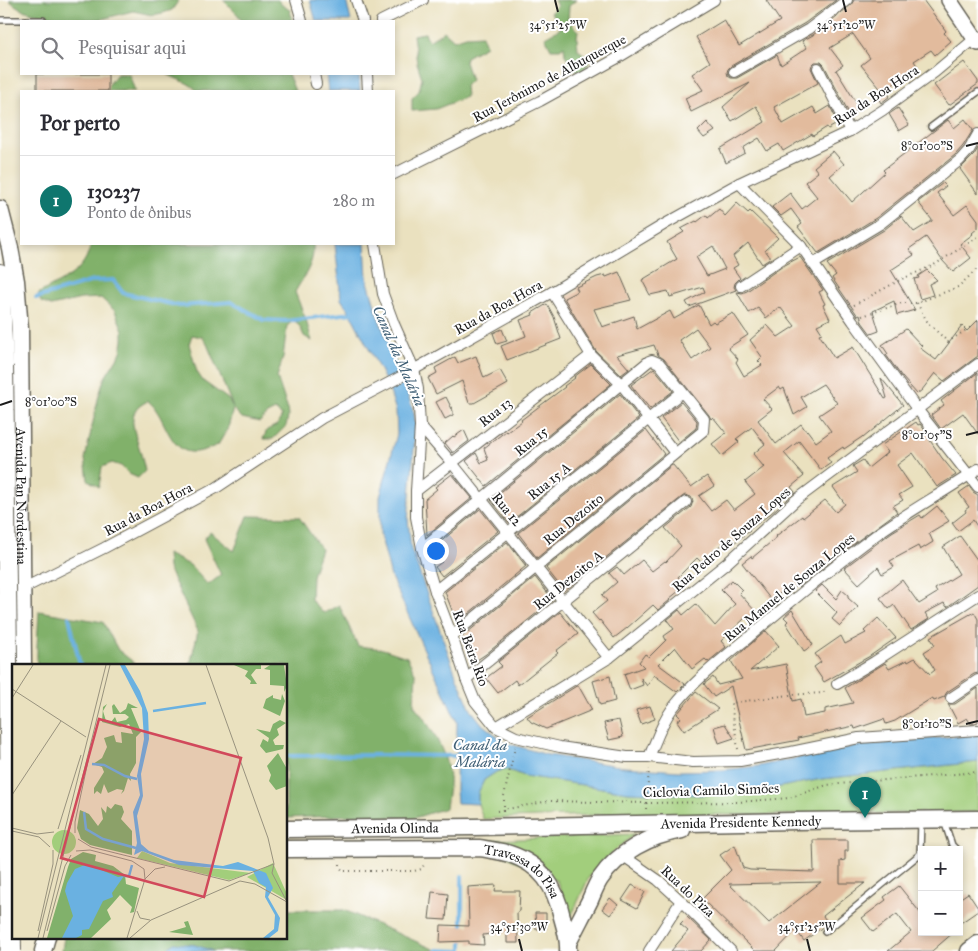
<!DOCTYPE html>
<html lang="pt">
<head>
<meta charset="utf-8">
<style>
	:root { --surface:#fff; --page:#f2f2f3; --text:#2b2b33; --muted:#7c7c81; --line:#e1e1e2; --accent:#0f766e }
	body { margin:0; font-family:"IM FELL Great Primer",serif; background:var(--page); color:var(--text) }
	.controls { position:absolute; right:15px; bottom:15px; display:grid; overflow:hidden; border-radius:0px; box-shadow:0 2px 8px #0003 }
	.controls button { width:45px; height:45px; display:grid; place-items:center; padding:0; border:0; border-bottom:1px solid var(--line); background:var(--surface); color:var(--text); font:25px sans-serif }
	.you { position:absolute; left:435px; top:550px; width:18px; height:18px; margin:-12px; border:4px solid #fff; border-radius:50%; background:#1a73e8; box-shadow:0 0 0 8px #1a73e833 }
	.badge { display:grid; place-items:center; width:32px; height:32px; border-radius:50%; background:var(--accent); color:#fff; font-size:16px; font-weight:700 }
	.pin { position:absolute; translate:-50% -41px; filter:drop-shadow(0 1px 2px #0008) }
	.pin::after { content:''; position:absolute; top:26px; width:18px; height:15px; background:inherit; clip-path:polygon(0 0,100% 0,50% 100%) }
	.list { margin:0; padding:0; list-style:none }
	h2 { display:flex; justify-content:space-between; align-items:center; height:65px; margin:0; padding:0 20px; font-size:21px }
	h2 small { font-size:16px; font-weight:400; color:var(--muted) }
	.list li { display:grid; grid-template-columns:32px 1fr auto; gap:15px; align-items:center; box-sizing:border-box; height:90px; padding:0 20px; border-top:1px solid var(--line) }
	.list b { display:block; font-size:19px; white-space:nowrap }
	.list p { margin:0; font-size:16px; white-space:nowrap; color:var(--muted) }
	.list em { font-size:16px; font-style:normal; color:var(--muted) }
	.icon { flex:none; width:28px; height:28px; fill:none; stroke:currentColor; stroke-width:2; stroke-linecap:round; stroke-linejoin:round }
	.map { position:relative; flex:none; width:978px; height:951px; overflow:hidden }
	.search { position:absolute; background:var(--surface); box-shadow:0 2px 8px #0003; left:20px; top:20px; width:375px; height:55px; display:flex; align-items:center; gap:12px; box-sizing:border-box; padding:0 18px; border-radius:0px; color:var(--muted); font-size:19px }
	.panel { position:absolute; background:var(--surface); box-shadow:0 2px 8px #0003; left:20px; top:90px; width:375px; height:155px; border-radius:0px }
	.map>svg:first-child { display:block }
</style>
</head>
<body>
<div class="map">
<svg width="978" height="951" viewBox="0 0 978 951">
	<rect width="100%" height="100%" fill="#fff"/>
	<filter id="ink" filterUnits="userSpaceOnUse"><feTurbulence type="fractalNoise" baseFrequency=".02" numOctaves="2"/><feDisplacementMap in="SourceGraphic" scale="10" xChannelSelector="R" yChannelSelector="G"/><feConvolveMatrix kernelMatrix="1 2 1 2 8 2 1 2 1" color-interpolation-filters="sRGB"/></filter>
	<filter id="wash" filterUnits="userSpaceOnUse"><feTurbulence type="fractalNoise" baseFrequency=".0096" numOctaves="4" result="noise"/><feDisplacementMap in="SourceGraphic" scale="20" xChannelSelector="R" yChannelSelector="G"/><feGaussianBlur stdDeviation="1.12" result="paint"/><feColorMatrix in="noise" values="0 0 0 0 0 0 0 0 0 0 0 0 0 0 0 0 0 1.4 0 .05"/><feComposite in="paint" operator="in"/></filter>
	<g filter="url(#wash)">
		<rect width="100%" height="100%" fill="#eae1bf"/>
		<!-- green -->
		<g fill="#a2ce7b" stroke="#5f754c">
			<path d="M978 762V812L754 815 622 814 483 819 478 804V793L484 780 496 772 505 769 525 776 628 792 701 795 764 790 822 779Z"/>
			<path d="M635 834 614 851 589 877 570 919 557 881 474 841Z"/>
		</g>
		<!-- forest -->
		<g fill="#81b16b" stroke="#4e6644" fill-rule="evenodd">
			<path d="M9 0H179L172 10 163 13 152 15 133 11 102 19 91 20 52 17 33 13 23 10 15 5Z"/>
			<path d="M223 0H278L282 5 290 10 292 19 291 21H242L238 15Z"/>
			<path d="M554 0H576L569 6 568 20 578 30 577 38 578 50 591 59 582 73 567 66 568 59 565 55 564 46 560 49H551L545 37 561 28 551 12 557 6Z"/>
			<path d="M444 31 454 40 466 36 482 35 486 46 466 57 465 62 471 80 465 86 466 97 436 109 412 111V98L419 91 422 78 417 63 413 35 425 33 429 41Z"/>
			<path d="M117 74H129L135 91H97L106 88Z"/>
			<path d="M167 74H288L295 91H197C190 82 177 80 167 74Z"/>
			<path d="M91 244H313C315 263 304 276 295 292L306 320 312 341 304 336 300 327 294 320 287 326 283 358 277 377 287 407 288 417 286 426 273 439H263L267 430 277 425 282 416 275 410 267 414 260 422 242 418 233 409 228 428 218 445C210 448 200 453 191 452 172 451 165 422 156 410 154 406 151 404 148 401 126 411 133 426 138 444 141 453 143 462 145 471L138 478 129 474 121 466 112 463 102 467 99 487 88 480 85 459 98 399 104 379 121 352 123 340V330L115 311 101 298 81 299 51 306 41 302 38 294C62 279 84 275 91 244ZM192 335 202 337 207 344 233 407 228 399 203 381 197 372 189 344Z"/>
			<path d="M248 516 299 517 321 549 312 576 311 600 324 613 339 605 358 646 383 649 407 657 416 675 414 705C430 726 446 749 449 777 450 786 447 798 446 808L411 819 360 815 286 818V665H189L191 661 198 631 168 568 167 554 190 565 208 585 221 575 204 539 210 532 234 551Z"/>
			<path d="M39 611 103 622 118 650 137 665H37V647Z"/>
			<path d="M286 910H344L438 951H62L64 937H286Z"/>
		</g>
		<!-- water -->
		<g fill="#6ab1e1" stroke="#43667e">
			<path d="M310 0H346L351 21H316Z"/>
			<path d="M326 74H359L360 91H328Z"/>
			<path d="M335 244H365L367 278 378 316 407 392 414 413 416 426 408 519 411 549 456 675 471 710 483 725 506 743 548 755 625 767 679 771 723 770 759 766 855 746 978 734V762L822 779 764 790 701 795 628 792 525 776 505 769 496 772 484 780 478 793V804L457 803 456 790 457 722 391 577 380 533V497L397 434 396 411 389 389 381 372 350 313 341 299Z"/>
			<path d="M174 943 195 945 213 951H165Z"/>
		</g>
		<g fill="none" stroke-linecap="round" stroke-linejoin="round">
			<!-- stream -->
			<g stroke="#6ab1e1" stroke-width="4">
				<path d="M36 298 93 281 113 280 123 293 180 306 231 302 264 320 286 321 343 314 354 313"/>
				<path d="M69 617 80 665"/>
				<path d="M286 756 375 755 461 756"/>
				<path d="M462 930V876"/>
				<path d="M436 951 437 950 462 951V937"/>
			</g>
		</g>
		<g id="blocks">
			<!-- building -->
			<g fill="#e2bb9d" fill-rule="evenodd">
				<path d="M766 0H836L805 23 731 66 728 69 727 72 728 76 731 78H737L777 55 781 65 807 48 802 41 813 35 851 5 854 0H923L946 31 944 33 951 41 935 55 931 50 914 61 918 67 900 79 886 90 890 96 881 103 877 96 883 92 861 65 870 58 853 34 830 48 843 65 836 70 860 109 850 115 824 65 821 62H815L812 65 811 68 818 83 774 107 783 124 813 107 817 114 830 106 837 121 836 122 837 124 828 129 827 127 813 136 812 134 783 151 779 144 767 151 759 138 743 148 745 153 726 163 720 149 765 122 756 106 732 121 723 107 750 83 691 112 685 98 703 90 692 74 710 62 696 37 724 20 739 46 780 21Z"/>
				<path d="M964 62 978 81V84L949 105 934 85Z"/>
				<rect x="37" y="74" width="71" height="17"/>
				<path d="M898 108 909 125 899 131 889 114Z"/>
				<path d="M965 119 973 130 963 146 955 155 876 218 818 253 798 227 802 224 791 209 781 216 772 207 790 193 802 209 817 197 805 182 818 172 814 167 833 151 844 164 830 176 852 202 885 172 883 170 948 120 954 128Z"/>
				<path d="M707 122 715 131 704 138 698 131Z"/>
				<path d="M978 148V194L960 169 974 155Z"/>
				<path d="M943 183 946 186 937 193 954 215 967 205 978 220V228L972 233 973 234 960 244 971 258 953 272 942 260 926 237 909 249 914 255 891 270 915 310 897 315 894 301 873 311 879 331 871 334 862 322 860 315 858 316 832 278 836 275 827 264 884 230 901 216 914 232 932 221V220L918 202Z"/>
				<path d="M737 203 748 213 750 211 778 238 765 250 771 258 762 264 748 243 733 256 738 265 733 268 740 278 735 283 734 287 736 290 689 307 686 302 705 292 703 287 670 297 668 291 650 295 642 280 677 259 667 242 684 232 681 229 696 221 697 222 706 215 708 218 719 209 725 216ZM713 246 725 269 707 276 696 257Z"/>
				<path d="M800 257 823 290 819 292 825 304 823 305 830 319 817 325 822 333 819 334 834 358 853 347 885 399 887 398 881 378 903 405 863 438 862 437 844 449 843 447 827 458 831 463 821 470 799 441 784 453 804 476 791 487 795 492 770 514 749 530 750 531 735 542 730 537 709 555 710 557 703 564 697 558 678 577 685 586 669 599 670 600 658 610 653 605 627 628 614 638 600 620 599 621 592 613 607 601 602 595 617 582 609 573 617 567 624 575 642 560 652 571 665 561 666 562 681 546 665 528 691 507 693 501 691 497 685 495 682 497 564 591 546 568 672 465H673L691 487 707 476 714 486 699 496 711 511 726 500 734 510 755 494 745 482 764 467 753 454 765 444 752 427 736 439 739 442 722 456 712 444 726 433 713 417 711 419 709 415 664 359 658 355 654 345 617 355 629 369 621 375 596 351 564 298 578 291 576 287 597 277 605 275 606 277 619 272 631 300 594 309 602 327 634 316 637 329 670 311 674 319 699 305 709 324 713 321 715 323 733 313 748 335 728 348 738 359 736 362 744 376 762 365 758 361 762 357 750 340 767 325 778 337 795 326 780 307 766 318 758 308 749 313 737 292 742 293 747 291 783 266ZM696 328 710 347 692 360 679 340ZM823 384 837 403 819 415 831 431 816 442 807 430 806 431 801 424 776 444 758 420 772 409 763 399 779 387 781 390 784 388 794 415 807 407 801 397Z"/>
				<path d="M927 270 937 280 929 284 933 295 920 299 914 279 919 278 918 276Z"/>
				<path d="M547 304 554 317 561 339 507 360 501 346 526 336 520 320 533 315 532 313Z"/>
				<path d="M978 320V356L944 381 935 373 922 390 917 394 902 377 886 355 888 354 882 345 906 329 922 346 920 348 936 360 962 326 967 331Z"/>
				<path d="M502 329 507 341 497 344 493 333Z"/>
				<path d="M476 356 484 378 500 370 508 384 474 403H469L462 381 436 394 428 378 437 373 435 368 455 357 458 363Z"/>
				<path d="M591 364 611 384 486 486 466 461 476 453 481 463 488 460 484 448 506 431 507 432 522 421 521 420 565 387 564 386 575 378 574 377Z"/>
				<path d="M654 368 673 391 650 409 631 385Z"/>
				<path d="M977 373 978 434 963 413 941 429 931 415 944 405 941 401Z"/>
				<path d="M620 394 639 418 509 523 491 500Z"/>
				<path d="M446 397 453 411V415L445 419 436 402Z"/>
				<path d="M681 402 697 421 696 428 679 442 661 418Z"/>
				<path d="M916 422 918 425 920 424 931 438 929 439 942 458 956 475 937 487 913 453 897 465 912 487 899 495 903 500 893 506 897 512 856 542 799 587 797 585 786 594 783 591 771 600 742 563 751 556 752 558 777 537 776 536 802 516 803 518 825 500 836 512 845 504 833 487 857 472 853 466 863 460 868 468 888 452 882 445Z"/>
				<path d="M464 430 469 441 453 453 445 443 453 436 454 437Z"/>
				<path d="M646 430 664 454 537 558 518 533Z"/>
				<path d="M452 474 472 498 427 535 425 499 437 489 435 487Z"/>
				<path d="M969 486 973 492 978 495V528L973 520 958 531 952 523 966 512 965 510 969 507 959 493Z"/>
				<path d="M937 506 949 521 929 533 933 542 920 550 918 546 890 561 894 567 882 574 878 567 859 584 844 568 892 532 920 515 922 518Z"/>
				<path d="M480 509 498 531 442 576 435 567 442 562 432 549Z"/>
				<path d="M960 536 978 561V585L947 607 944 603 925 613 929 619 911 630 894 605 889 609 880 598 902 580 919 604 937 593 935 589 959 574 943 547Z"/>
				<path d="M507 542 526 566 457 623 445 592Z"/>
				<path d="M535 577 553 600 486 654 471 664 462 637Z"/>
				<path d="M732 580 742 590 739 593 756 612 748 619 746 617 721 641 726 647 708 662 705 659 692 669 675 647 658 664 685 684 677 692 654 675 647 686 641 678 643 685 630 690 624 674 644 667 639 662 645 654 649 657 666 640 664 636 674 629 667 620 679 610 683 615 696 604 715 626 735 604 721 590Z"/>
				<path d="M822 585 836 599 842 590 848 595V598L858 607 840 626 832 619 837 613 815 591Z"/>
				<path d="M792 610 813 645 804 651 786 623 788 621 784 617Z"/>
				<path d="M560 612 578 634 556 651 558 653 518 685 515 680 498 693 486 678 502 666 498 662Z"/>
				<path d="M974 612 978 619V673L974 674 947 692 944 697 934 701 932 698 895 721 886 724 884 719 855 729 854 726 798 738 799 740 746 750 731 686 714 697 704 684 713 677 718 685 742 679 731 661 766 631 779 646 750 671 786 664 793 701 801 699 804 717 825 713V709L853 703 845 688 885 663 889 669 907 660 908 662 915 658 930 674 935 670 924 652 935 645 930 637Z"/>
				<path d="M878 618 896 638 870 656 824 682 814 667 821 662 815 654 841 636 845 644 866 633 864 631Z"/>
				<path d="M610 676 615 701 600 705 593 681Z"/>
				<path d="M578 685 592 710 546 729 531 722 527 717Z"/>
				<path d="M978 688V722L971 724 967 718 958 723 948 704H955Z"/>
				<path d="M696 692 718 709 684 731 677 721 681 718 677 714Z"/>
				<path d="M650 706 655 719 641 724 636 710Z"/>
				<path d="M619 720 623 737 609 740 604 723Z"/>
				<path d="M725 724 734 738 719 743 714 727Z"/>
				<path d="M813 840H848V851H845V860L840 861V883H865L823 916 828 923 804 941 796 930 776 951H755L702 899 731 870 720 855 735 845 743 868 750 870 814 872ZM821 882 769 923 729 884Z"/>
				<path d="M496 885 495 891H520L519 911 517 912 518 943H507V932L483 935 484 945 469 944V941L440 942 441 925 469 926 468 887Z"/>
				<path d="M632 885 645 892 637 908 622 900Z"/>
				<path d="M899 886 922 915V932H954L932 951H888L911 932 897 914 873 932 862 918 886 900 884 897Z"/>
				<path d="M432 892 448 894 446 920 429 919Z"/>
				<path d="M968 893 978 908V911L959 924V899Z"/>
				<path d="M610 898 618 905 610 915 602 909Z"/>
				<path d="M535 913H546V929H536Z"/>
				<path d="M687 917 711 940 701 951H671L688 931 680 924Z"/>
			</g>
		</g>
	</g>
	<g filter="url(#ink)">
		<use href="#blocks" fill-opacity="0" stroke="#646155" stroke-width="1"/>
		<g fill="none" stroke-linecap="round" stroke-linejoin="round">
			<!-- service casing -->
			<g stroke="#646155" stroke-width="8">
				<g id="service">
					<path d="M0 20H43"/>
					<path d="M931 127 978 92"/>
					<path d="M944 821 952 845 957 850"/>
					<path d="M825 932 920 854 921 821"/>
				</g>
			</g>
			<!-- minor casing -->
			<g stroke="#646155" stroke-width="12">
				<g id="minor">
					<path d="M296 0 302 21"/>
					<path d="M356 0 363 21"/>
					<path d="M381 21 423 0"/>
					<path d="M818 68 850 131"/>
					<path d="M734 72 809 29 847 0"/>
					<path d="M314 74 316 84"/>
					<path d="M367 74 368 91"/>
					<path d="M394 174 540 101 614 60 714 0"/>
					<path d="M739 183 801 246 853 321 917 409 978 487"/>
					<path d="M375 244 383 294 394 324 414 369 418 389 420 426 416 491V517L422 548 435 591 452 636 466 679 475 701 496 727 516 737 560 747 627 757H649L693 762 740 761 791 752 859 738 978 730"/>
					<path d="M813 264 880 224 960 160 969 150 978 134"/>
					<path d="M741 286 801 246"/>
					<path d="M552 292 591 355 621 384 675 453"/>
					<path d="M420 426 452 463 609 658"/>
					<path d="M416 491 591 355"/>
					<path d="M422 548 649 361 652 360 659 363 704 419 703 431 452 636"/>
					<path d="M22 589 104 548 216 488 322 418 406 374 552 292 665 224 739 183 850 131 883 110 935 72 978 36"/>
					<path d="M435 591 681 393"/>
					<path d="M466 679 686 502"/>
					<path d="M837 684 874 662 978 595"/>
					<path d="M951 698 978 680"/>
					<path d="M496 727 609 658 727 563 796 500 978 364"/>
					<path d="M649 757C656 741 661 724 672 709 693 681 722 659 749 637 790 602 833 567 876 535 909 511 945 492 978 469"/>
					<path d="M622 855 658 880 681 901 731 951"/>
					<path d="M649 951 681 901"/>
				</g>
			</g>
			<!-- secondary casing -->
			<g stroke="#646155" stroke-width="18">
				<path id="secondary" d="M949 0 978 43"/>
			</g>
			<!-- primary casing -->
			<g stroke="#646155" stroke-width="19">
				<g id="primary">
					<path id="s1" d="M0 209 10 248 16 281 20 329 23 665"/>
					<path id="s2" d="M286 829 472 827 794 821 978 819"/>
					<path id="s3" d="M286 849 480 848C490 850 501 851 510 854 542 865 555 886 562 917 565 928 569 939 568 951"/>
					<path d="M569 941C576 927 583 914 590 900 593 893 596 885 600 879 618 852 651 835 682 830"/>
					<path d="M43 951 47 937"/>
					<path d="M969 951 978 944"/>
				</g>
			</g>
			<!-- trunk casing -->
			<g stroke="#646155" stroke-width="20">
				<path id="trunk" d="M0 273 4 366"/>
			</g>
			<!-- path -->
			<g stroke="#646155" stroke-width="2" stroke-dasharray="1 4" stroke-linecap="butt">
				<path d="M917 303 928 323 948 342 966 330"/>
				<path d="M854 305 902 279 934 265 978 237"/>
				<path d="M862 316 902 303H917L958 287 978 268"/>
				<path d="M738 749 731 703 789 695 822 693 828 690"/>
				<path d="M646 809 649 769"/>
				<path d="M497 811 549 801 646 803 738 802 789 798 827 785 978 772"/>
				<path d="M504 811V796L515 747"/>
				<path d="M340 864V867L343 871H414L422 869 425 862"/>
			</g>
			<!-- service -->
			<use href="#service" stroke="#fff" stroke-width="5"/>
			<!-- minor -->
			<use href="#minor" stroke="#fff" stroke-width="10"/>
			<!-- secondary -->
			<use href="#secondary" stroke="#fff" stroke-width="15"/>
			<!-- primary -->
			<use href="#primary" stroke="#fff" stroke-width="16"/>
			<!-- trunk -->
			<use href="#trunk" stroke="#fff" stroke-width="18"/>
			<!-- service-bridge casing -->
			<g stroke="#646155" stroke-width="8" stroke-linecap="butt">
				<path id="service-bridge" d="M0 761 3 951"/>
			</g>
			<!-- trunk-bridge casing -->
			<g stroke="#646155" stroke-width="20" stroke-linecap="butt">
				<path id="trunk-bridge" d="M4 366 12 951"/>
			</g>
			<!-- service-bridge -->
			<use href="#service-bridge" stroke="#fff" stroke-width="5"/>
			<!-- trunk-bridge -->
			<use href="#trunk-bridge" stroke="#fff" stroke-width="18"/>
		</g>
	</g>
	<!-- ticks -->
	<path fill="none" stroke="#1c1c1c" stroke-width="2" d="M555 0 558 12M843 0 846 12M966 146 978 143M0 405 12 401M966 435 978 432M966 724 978 721M519 939 522 951M807 939 810 951"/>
	<g text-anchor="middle" stroke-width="4" stroke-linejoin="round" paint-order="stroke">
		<!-- street labels -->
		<g font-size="14" fill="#1c1c1c" stroke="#fff">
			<text transform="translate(549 78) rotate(-28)" y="5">Rua Jerônimo de Albuquerque</text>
			<text transform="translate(876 95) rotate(-33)" y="5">Rua da Boa Hora</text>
			<text transform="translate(498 307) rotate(-29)" y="5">Rua da Boa Hora</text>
			<text transform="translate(495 412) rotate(-38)" y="5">Rua 13</text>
			<text transform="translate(531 441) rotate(-39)" y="5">Rua 15</text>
			<text transform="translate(549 481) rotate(-39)" y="5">Rua 15 A</text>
			<text dy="5" stroke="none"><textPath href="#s1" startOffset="289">Avenida Pan Nordestina</textPath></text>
			<text transform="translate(148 509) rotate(-28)" y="5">Rua da Boa Hora</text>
			<text transform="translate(507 509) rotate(51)" y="5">Rua 12</text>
			<text transform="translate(573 519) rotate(-39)" y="5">Rua Dezoito</text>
			<text transform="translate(731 539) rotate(-41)" y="5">Rua Pedro de Souza Lopes</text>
			<text transform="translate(568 580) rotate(-39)" y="5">Rua Dezoito A</text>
			<text transform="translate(789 587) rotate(-39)" y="5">Rua Manuel de Souza Lopes</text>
			<text transform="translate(471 648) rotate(70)" y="5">Rua Beira Rio</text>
			<text transform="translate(711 790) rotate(-2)" y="5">Ciclovia Camilo Simões</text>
			<text dy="5" stroke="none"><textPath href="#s2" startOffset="455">Avenida Presidente Kennedy</textPath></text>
			<text dy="5" stroke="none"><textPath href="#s2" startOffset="109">Avenida Olinda</textPath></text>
			<text dy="5" stroke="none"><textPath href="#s3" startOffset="244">Travessa do Pisa</textPath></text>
			<text transform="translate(688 891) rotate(43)" y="5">Rua do Piza</text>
		</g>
		<!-- water labels -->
		<g font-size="15" font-style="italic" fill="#3f5f75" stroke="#fff">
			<text transform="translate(399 356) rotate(66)" y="5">Canal da Malária</text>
			<text x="480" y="750">Canal da<tspan x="480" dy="17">Malária</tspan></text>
		</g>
	</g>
	<!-- overview -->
	<g transform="translate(12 664)">
		<rect width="275" height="275" fill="#eae1bf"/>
		<path d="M40 178a12 12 0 1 1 24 0a12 12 0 1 1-24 0ZM130 187 158 199 239 209 217 216 125 194ZM261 199 275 230V236L235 213Z" fill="#a2ce7b"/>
		<path d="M222 1H249V5H244L239 11 245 20H238L239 17 233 12 236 7ZM258 1H272L275 22 272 28V22L258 21V6L252 5ZM119 30 116 39 126 44H119L129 68 124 73V99L118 110 119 117 116 114 112 127 109 130 111 126 105 125 96 129 92 120 89 130 85 127 82 130V124L92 108 90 103 81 100 90 94 95 83 92 74 102 71 104 78 110 79 109 68 121 70 117 60 108 63 90 58 91 43 95 40 91 47 94 57 99 58 103 53 105 58 114 56 117 53 113 50H101L100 42 102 40 108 49 114 45ZM270 30 273 37 268 52 251 44 254 35 261 31V34L269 36ZM268 56 274 59 265 65 267 71 261 76 263 81H272L271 85 254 89 248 82 251 75 256 78 257 74 244 65 258 68 261 60ZM266 89 275 105V122L264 126 257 117 259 111 255 102ZM103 140 110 142 112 148 109 155 120 167V191L78 181 69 175 65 164 68 146 77 150 86 162 91 155 89 143 94 149 95 142 99 145ZM71 188 84 191 83 197 101 202 113 211 114 220 127 224 122 248 118 249 120 243 108 231 95 246 99 255 79 274H35L56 203 59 195ZM176 257 181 271 157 268 174 263 172 258Z" fill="#81b16b"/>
		<path d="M108 1H113L128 27 136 49 137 75 129 110 131 132 125 152 129 180 137 187 162 196 211 202 226 198 254 209 261 224 256 233 268 254 266 267 257 274H251L262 265 263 251 253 233 254 223 247 219 241 207 167 201 130 187 122 191 125 179 121 148 128 131 125 112 132 75 130 44ZM75 200 106 213 112 212 100 229 101 233 91 237 77 265 70 266V271L64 274H50L61 252 53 227 55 219 63 205Z" fill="#6ab1e1"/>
		<path fill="none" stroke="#6ab1e1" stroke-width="2.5" d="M141 47 194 39M80 100 92 101 113 112 125 115M72 148 74 165 91 175 124 184M112 212H117L120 201"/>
		<path fill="none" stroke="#98927e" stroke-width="1" d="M194 1 256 174 262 200 260 209 274 236M0 25 74 73M0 34 21 1M0 131 49 57M0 164 25 170 42 168M46 165 69 91M0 167 27 173 38 183M63 169V158L78 88M66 175 79 183 217 217 262 200M64 187 78 186 120 197 132 205 133 215 115 274M133 215 143 205 153 203M125 247 128 254 138 256M26 267 41 200V186M35 267 53 202 59 191M26 274 94 1M31 274 98 1M118 274 139 256 228 217 243 220 275 238"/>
		<path fill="#d1495b" fill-opacity="0.15" stroke="#d1495b" stroke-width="2.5" d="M87 55 229 94 192 233 49 194Z"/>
		<rect width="275" height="275" fill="none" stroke="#1c1c1c" stroke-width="2.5"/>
	</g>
	<g font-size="12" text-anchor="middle" fill="#1c1c1c" stroke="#fff" stroke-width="4" stroke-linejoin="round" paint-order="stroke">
		<text x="558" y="29">34°51'25"W</text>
		<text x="846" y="29">34°51'20"W</text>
		<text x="927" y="150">8°01'00"S</text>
		<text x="51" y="406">8°01'00"S</text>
		<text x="927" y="439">8°01'05"S</text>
		<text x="927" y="728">8°01'10"S</text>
		<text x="519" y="931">34°51'30"W</text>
		<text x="807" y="931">34°51'25"W</text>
	</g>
</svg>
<div class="controls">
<button>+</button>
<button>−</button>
</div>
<div class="you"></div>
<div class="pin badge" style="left:865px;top:818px">1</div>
<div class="search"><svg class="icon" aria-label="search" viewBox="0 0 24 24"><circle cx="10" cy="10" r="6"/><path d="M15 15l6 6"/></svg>Pesquisar aqui</div>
<section class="panel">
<h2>Por perto<small></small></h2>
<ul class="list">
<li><span class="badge">1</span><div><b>130237</b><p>Ponto de ônibus</p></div><em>280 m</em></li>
</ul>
</section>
</div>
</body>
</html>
